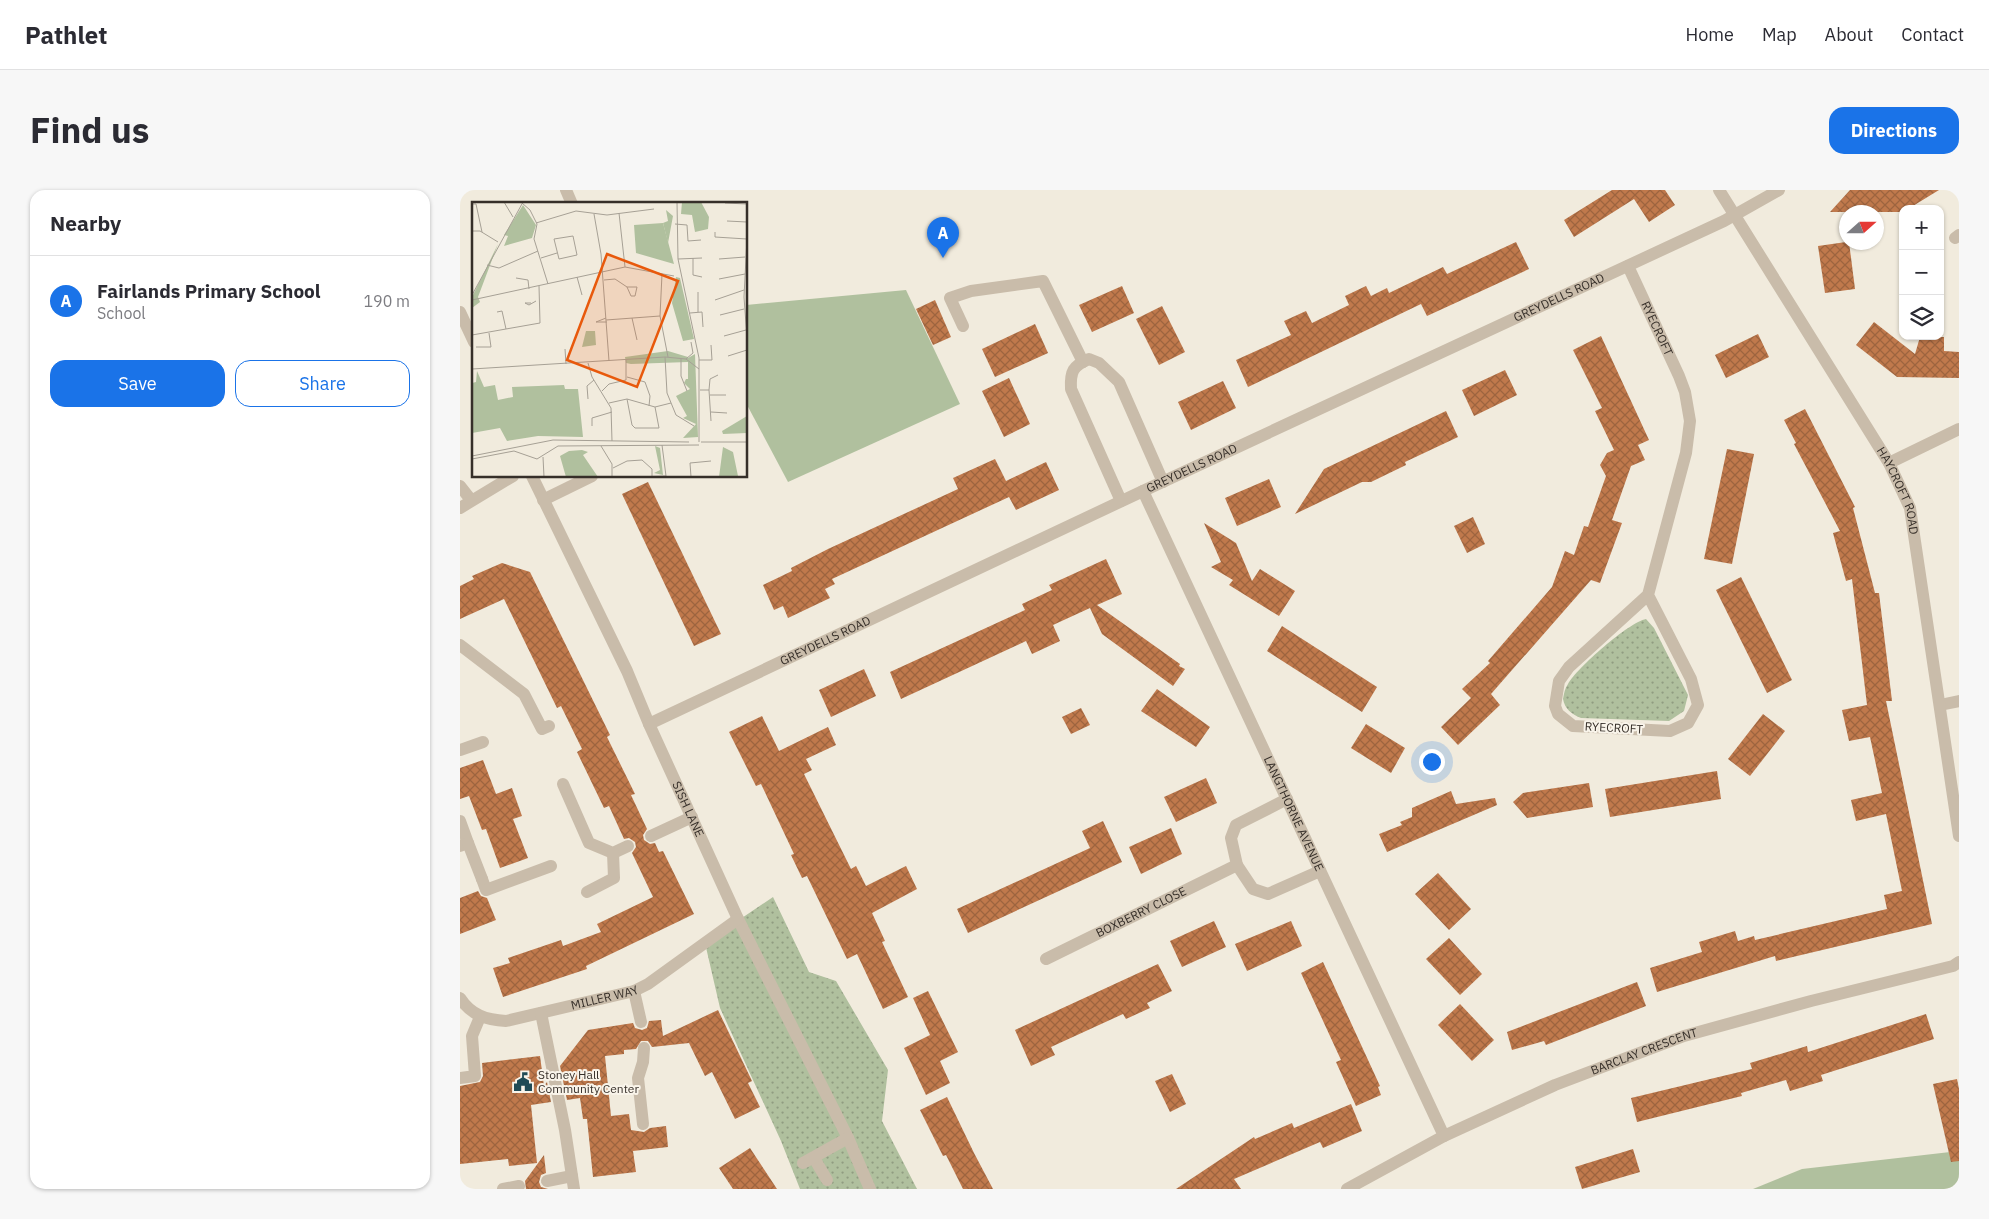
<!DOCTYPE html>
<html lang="en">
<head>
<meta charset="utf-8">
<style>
	:root { --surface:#fff; --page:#f7f7f7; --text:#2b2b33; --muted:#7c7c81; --line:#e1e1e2; --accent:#1a73e8 }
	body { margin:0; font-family:"IBM Plex Sans",sans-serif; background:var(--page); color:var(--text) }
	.controls { position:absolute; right:15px; top:15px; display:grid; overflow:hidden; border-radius:10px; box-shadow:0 1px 4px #0004 }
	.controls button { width:45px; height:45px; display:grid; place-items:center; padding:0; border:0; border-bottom:1px solid var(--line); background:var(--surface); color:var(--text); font:25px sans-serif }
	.compass { position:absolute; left:1379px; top:15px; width:45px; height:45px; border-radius:50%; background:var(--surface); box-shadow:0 1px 4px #0004; rotate:69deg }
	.you { position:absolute; left:971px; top:571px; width:18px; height:18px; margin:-12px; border:4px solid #fff; border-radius:50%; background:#1a73e8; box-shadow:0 0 0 8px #1a73e833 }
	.badge { display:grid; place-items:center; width:32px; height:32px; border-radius:50%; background:var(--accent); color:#fff; font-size:16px; font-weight:700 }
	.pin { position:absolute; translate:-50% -41px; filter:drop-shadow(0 1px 2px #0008) }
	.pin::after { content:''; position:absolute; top:26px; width:18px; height:15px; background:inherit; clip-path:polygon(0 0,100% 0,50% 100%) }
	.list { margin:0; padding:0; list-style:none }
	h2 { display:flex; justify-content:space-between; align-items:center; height:65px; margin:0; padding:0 20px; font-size:21px }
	h2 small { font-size:16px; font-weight:400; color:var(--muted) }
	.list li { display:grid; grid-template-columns:32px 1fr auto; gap:15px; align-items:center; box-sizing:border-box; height:90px; padding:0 20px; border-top:1px solid var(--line) }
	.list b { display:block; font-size:19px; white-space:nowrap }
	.list p { margin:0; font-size:16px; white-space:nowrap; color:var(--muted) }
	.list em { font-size:16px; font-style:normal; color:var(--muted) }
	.actions { display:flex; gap:10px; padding:15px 20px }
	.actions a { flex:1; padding:11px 0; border:1px solid var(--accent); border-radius:15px; text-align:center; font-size:18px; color:var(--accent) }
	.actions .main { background:var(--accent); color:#fff }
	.icon { flex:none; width:28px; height:28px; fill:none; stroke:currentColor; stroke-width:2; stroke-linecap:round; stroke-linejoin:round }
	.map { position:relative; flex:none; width:1499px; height:999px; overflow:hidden; border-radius:15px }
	header { display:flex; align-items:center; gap:30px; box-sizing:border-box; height:70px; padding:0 25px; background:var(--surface); border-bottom:1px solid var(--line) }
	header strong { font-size:24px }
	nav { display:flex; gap:28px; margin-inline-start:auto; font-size:18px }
	.intro { display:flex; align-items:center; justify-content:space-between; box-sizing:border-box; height:120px; padding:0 30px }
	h1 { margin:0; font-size:35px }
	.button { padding:12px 22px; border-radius:15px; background:var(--accent); color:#fff; font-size:18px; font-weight:700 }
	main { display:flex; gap:30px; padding:0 30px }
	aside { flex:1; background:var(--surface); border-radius:15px; box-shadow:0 1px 4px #0004 }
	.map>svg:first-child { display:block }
</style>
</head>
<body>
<header>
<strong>Pathlet</strong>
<nav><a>Home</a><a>Map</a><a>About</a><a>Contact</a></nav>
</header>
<div class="intro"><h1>Find us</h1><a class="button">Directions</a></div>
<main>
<aside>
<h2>Nearby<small></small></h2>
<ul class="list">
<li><span class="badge">A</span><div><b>Fairlands Primary School</b><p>School</p></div><em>190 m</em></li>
</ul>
<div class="actions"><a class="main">Save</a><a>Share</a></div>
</aside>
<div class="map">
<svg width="1499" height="999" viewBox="0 0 1499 999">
	<defs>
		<pattern id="grass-dots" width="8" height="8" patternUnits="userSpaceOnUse" patternTransform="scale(1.25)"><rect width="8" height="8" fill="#b0c09e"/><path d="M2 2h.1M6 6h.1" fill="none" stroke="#909c81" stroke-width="1.8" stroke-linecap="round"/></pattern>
		<pattern id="building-cross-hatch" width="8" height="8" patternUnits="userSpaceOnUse" patternTransform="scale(1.25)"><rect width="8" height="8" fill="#c0794c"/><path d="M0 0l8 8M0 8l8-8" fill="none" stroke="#9d643f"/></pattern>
	</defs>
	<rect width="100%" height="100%" fill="#f1ebdd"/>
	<!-- grass -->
	<g fill="url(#grass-dots)">
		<path d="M1186 429 1194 438 1228 505 1224 521 1209 531 1121 528C1111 524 1105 519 1103 509 1104 503 1105 498 1108 494 1117 478 1169 432 1186 429Z"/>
		<path d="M313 707 349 782 376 791 428 880 422 931 457 999H340L321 951 260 818 245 753Z"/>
	</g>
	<!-- green -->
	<g fill="#b0c09e">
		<path d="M446 100 500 214 328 292 286 213V115Z"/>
		<path d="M1499 961V999H1293L1342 979Z"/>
	</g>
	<!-- building -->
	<g fill="url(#building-cross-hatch)">
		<path d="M1152 0H1205L1215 15 1189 32 1174 9 1114 47 1104 30Z"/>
		<path d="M1390 0H1479L1448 19H1443L1442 22H1370Z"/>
		<path d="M1056 52 1069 79 967 126 961 114 788 197 776 170 831 145 824 131 846 121 852 133 889 115 885 106 906 96 911 106 927 98 929 103 983 77 987 84Z"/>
		<path d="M1386 52H1389L1395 99 1365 103 1358 56Z"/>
		<path d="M662 96 674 123 632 142 619 115Z"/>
		<path d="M475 110 491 147 473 155 456 119Z"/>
		<path d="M702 116 725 162 699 175 676 129Z"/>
		<path d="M1414 132 1455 164 1460 147H1484V161L1499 162V188L1437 187 1396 155Z"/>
		<path d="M575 134 588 163 535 187 522 159Z"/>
		<path d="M1298 144 1309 167 1266 188 1255 165Z"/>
		<path d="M1141 146 1189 250 1178 255 1185 270 1171 276 1152 330 1162 333 1140 393 1131 390 1031 504 1040 515 998 555 981 537 1011 508 1002 499 1030 473 1028 471 1092 397 1105 361 1114 365 1124 336 1128 337 1146 286 1140 275 1147 263 1154 260 1135 221 1142 218 1113 160Z"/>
		<path d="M1045 180 1057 205 1014 226 1002 200Z"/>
		<path d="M549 188 570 234 544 247 522 201Z"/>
		<path d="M763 191 776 218 731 240 718 212Z"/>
		<path d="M1345 219 1395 317 1393 318 1415 403H1419L1432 511H1426L1472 734 1316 771 1315 766 1197 802 1190 778 1242 762 1239 752 1275 741 1278 751 1294 746 1295 750 1427 719 1424 705 1442 701 1426 624 1396 631 1391 610 1422 603 1410 547 1389 551 1382 520 1407 515 1392 389 1386 391 1373 343 1380 341 1334 254 1336 253 1324 230Z"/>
		<path d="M986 221 998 247 945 272 946 275 911 292H902L835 324 864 279Z"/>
		<path d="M1267 259 1294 264 1272 374 1244 369Z"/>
		<path d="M535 269 546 291 586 272 599 300 556 320 549 307 372 389 375 394 365 399 370 408 328 428 323 416 314 420 303 395 332 381 331 378 368 359 498 299 493 288Z"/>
		<path d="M809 289 821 317 777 336 765 308Z"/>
		<path d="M188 292 261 444 234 456 162 304Z"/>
		<path d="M1013 327 1025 354 1007 363 994 336Z"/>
		<path d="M744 333 776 353 792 391 800 379 835 401 819 426 769 395 773 390 751 377 761 372Z"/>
		<path d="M646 369 662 404 637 415 720 474 719 476 725 479 713 496 642 444 630 418 593 435 600 451 572 464 566 451 441 509 430 482 565 420 562 414 592 400 589 395Z"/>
		<path d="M42 373 70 382 150 545 147 547 175 604 171 605 187 639 183 645 184 650 190 654 195 653 199 662 203 661 234 724 126 776 127 779 43 807 33 778 50 773 48 768 101 750 103 756 141 742 137 734 193 707 172 663 176 657 175 652 169 648 164 649 149 616 144 618 117 562 122 559 101 516 97 518 44 409 0 429V396L14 389 12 386Z"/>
		<path d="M1281 387 1332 490 1307 503 1256 400Z"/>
		<path d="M822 436 917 497 902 522 807 461Z"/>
		<path d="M404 479 416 506 371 527 359 500Z"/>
		<path d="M697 499 750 537 736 557 681 521Z"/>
		<path d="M621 518 630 535 611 544 602 527Z"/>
		<path d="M1303 524 1325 541 1290 586 1268 569Z"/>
		<path d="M302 526 319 561 368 537 376 555 346 569 352 580 344 584 391 679 396 676 406 696 446 676 457 699 412 723 425 751 422 752 448 807 423 819 397 764 387 769 347 686 342 688 331 665 334 664 301 594 296 596 269 542Z"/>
		<path d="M906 534 945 558 931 583 891 558Z"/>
		<path d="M23 570 36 604 52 598 62 626 53 629 68 668 40 678 26 639 22 640 9 606 0 609V578Z"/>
		<path d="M1257 581 1261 609 1150 627 1145 599Z"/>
		<path d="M746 588 757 613 716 632 704 607Z"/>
		<path d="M1129 593 1133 617 1067 628 1053 612 1063 603Z"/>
		<path d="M991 601 996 614 1035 608 1037 615 927 662 919 644 942 635 940 632 952 627V618Z"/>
		<path d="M643 631 662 672 508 743 497 719 630 658 622 641Z"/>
		<path d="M711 638 722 664 681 684 669 657Z"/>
		<path d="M978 683 1011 719 989 740 955 704Z"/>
		<path d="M18 701 21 706 27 708 36 730 0 744V708Z"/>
		<path d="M754 731 766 757 722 777 710 751Z"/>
		<path d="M831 731 842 756 787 781 775 754Z"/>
		<path d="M989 748 1022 784 1000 805 966 769Z"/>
		<path d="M863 772 920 896 918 897 921 905 896 916 876 872 881 870 841 783Z"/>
		<path d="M698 774 712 801 687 813 690 818 666 829 663 824 591 857 595 865 571 876 555 840Z"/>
		<path d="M1177 792 1186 816 1086 855 1084 851 1052 860 1047 842Z"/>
		<path d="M468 801 498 862 480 871 490 893 466 905 444 858 470 845 453 808Z"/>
		<path d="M1000 814 1034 850 1012 871 978 835Z"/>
		<path d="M258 820 292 891 288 893 300 917 275 929 252 882 245 886 229 853 192 857 188 851H181L176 859 164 860V864L145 866 151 926 169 924 171 940 184 942 190 938 206 936 208 957 173 961 176 982 133 987 127 929H123L120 908 107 910 100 876 128 840 173 833 175 838 182 840 187 838 189 831 201 830 203 846Z"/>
		<path d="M1466 824 1474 849 1361 885 1363 891 1330 901 1326 890 1281 903 1282 906 1177 932 1171 908 1292 879 1290 873 1347 856 1348 862Z"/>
		<path d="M80 866 84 896 87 892 91 912 71 915 77 973 49 976 48 969 0 974V896L20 892 23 886 22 873Z"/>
		<path d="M712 884 726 914 710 922 695 891Z"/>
		<path d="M1497 889 1499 899V971L1491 972 1473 894Z"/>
		<path d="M487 907 514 963 533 999H503L486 965 483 966 460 920Z"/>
		<path d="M891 914 902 941 863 958 860 952 774 989 781 999H716L794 947 795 949 832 933 834 938Z"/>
		<path d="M290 958 317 999H273L259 978Z"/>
		<path d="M1173 959 1180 982 1122 999 1115 977Z"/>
		<path d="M84 965 86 983 81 985 79 992 81 997 88 999H66L65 991Z"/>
	</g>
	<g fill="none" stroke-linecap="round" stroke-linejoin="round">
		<!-- service -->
		<g stroke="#c9bcaa" stroke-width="12">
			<path d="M106 0 112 14"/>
			<path d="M1495 48 1499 45"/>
			<path d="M503 136 490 108 511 101 583 91 623 172"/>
			<path d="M0 296 11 310"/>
			<path d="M83 310 132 286"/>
			<path d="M0 455 64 504 82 539 89 536"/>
			<path d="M1480 515 1499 511"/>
			<path d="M0 560 23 552"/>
			<path d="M103 594 129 653 153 663 168 656"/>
			<path d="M191 646 232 627"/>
			<path d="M22 689 26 700 91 676"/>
			<path d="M127 702 154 688 153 663"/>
			<path d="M174 801 181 832"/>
			<path d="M0 888 15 886 12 846 20 827"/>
			<path d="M183 934 178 888 183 872 184 858"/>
			<path d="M87 991 112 986"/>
			<path d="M43 999 59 996"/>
		</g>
		<!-- minor -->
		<g stroke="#c9bcaa" stroke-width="12">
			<path id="s1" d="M1259 0 1429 273 1450 318 1499 646"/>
			<path id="s2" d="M1168 76 1219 186 1225 202 1230 231 1226 263 1188 405 1231 489 1238 515 1228 533 1210 541 1113 536 1098 524 1095 516 1099 491 1109 477 1188 405"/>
			<path d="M0 122 14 152"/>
			<path d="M1429 273 1499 239"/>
			<path id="s3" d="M72 286 167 481 189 534 278 729 388 948 410 999"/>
			<path id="s4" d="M683 301 984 946"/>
			<path d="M661 311 611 199C610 181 613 176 629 169L639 173 659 192 703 292"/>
			<path d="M0 318 53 286"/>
			<path id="s5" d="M189 534 683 301 1264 31 1319 0"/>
			<path d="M0 631 8 653 0 656"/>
			<path d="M8 653 22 689"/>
			<path d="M777 675 793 699 808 704 860 681"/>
			<path id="s6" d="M586 769 777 675 771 648 776 635 827 609"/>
			<path id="s7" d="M0 808C11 825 26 830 46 831L174 801 188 794 278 729"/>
			<path d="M81 823 105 940 114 999"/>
			<path d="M354 968 367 990"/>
			<path d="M343 973 388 948"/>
			<path id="s8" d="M887 999 984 946 1095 895 1224 846 1351 811 1493 776 1499 772"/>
		</g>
	</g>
	<!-- icons -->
	<defs>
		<g id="civic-bare" transform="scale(1.5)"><path d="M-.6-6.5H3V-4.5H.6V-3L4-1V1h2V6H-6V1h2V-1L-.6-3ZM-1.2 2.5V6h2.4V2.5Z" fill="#204b56" stroke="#f9f4ea" stroke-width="2.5" paint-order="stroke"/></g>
	</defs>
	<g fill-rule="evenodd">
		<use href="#civic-bare" x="63" y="892"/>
	</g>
	<g text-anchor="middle" stroke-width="4" stroke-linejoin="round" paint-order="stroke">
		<!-- street labels -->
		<g font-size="12" fill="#362f29" stroke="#f9f4ea">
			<text dy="4" stroke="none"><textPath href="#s5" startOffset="1005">GREYDELLS ROAD</textPath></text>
			<text dy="4" stroke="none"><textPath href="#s2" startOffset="69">RYECROFT</textPath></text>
			<text dy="4" stroke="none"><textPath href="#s5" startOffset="600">GREYDELLS ROAD</textPath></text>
			<text dy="4" stroke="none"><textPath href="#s1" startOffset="351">HAYCROFT ROAD</textPath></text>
			<text dy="4" stroke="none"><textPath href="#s5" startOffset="195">GREYDELLS ROAD</textPath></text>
			<text transform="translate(1154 538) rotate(3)" y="4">RYECROFT</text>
			<text dy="4" stroke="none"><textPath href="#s3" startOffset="368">SISH LANE</textPath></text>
			<text dy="4" stroke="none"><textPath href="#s4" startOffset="356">LANGTHORNE AVENUE</textPath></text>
			<text dy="4" stroke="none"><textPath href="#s6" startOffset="106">BOXBERRY CLOSE</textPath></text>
			<text dy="4" stroke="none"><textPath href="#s7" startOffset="155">MILLER WAY</textPath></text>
			<text dy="4" stroke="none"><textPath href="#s8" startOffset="328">BARCLAY CRESCENT</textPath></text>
		</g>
		<!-- poi labels -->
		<g font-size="12" fill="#362f29" stroke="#f9f4ea" text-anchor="start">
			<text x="78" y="889">Stoney Hall<tspan x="78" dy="14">Community Center</tspan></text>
		</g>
	</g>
	<!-- overview -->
	<g transform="translate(12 12)">
		<rect width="275" height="275" fill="#f1ebdd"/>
		<path d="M26 42 6 95 8 100 0 106V95ZM196 149 216 155V160L159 162 154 161 153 155ZM183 244 188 246 191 273 182 271 188 268Z" fill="#b0c09e"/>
		<path d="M210 0H229L237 15 236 27 223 30 220 13 209 12ZM194 8 201 14 196 41 191 21 196 19Z" fill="#b0c09e"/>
		<path d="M51 3 64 23 60 36 32 44 36 34 32 33ZM191 21 202 62 164 51 162 23ZM204 75 208 76 222 137 211 139 200 101ZM114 129H123L124 143 110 145ZM223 152 226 235 211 236 224 222 211 216 215 214 204 194 218 187 212 181 214 177H210H216V156ZM5 169 12 185 23 183 26 198 41 195 40 185 92 183 93 187H106L111 235 66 234 35 239 28 226 0 231V181L4 180ZM275 214V231L251 232 250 229ZM251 245 261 250 266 274 247 275ZM110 248 116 250 111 253 126 275H94L88 254 97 249Z" fill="#b0c09e"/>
		<path fill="none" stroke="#a6a095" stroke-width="1" d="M32 0 41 15M205 0 206 57 227 156V240M50 1 58 8 65 22 62 37 76 82M253 1 275 2M0 2H4L10 30M147 11 153 65M122 12 129 52 137 159M255 19 275 20M64 21 104 9 135 13 182 7M203 22 215 23 216 39 229 38M0 29H8L26 40M243 30V35L275 37M101 34 105 53 87 57 82 37ZM275 36 272 95 275 136M69 56 85 51M221 56V73L230 75M206 57 230 56M247 57 273 55M15 63 27 66 66 49M190 72 188 114 196 155M105 75 110 93M44 76 56 78 57 87M247 77 273 72M132 78 143 77 155 85H165L163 94H159L155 85M226 90V110M0 93 51 0M0 98 153 65 202 74M243 98 272 88M59 101H53L57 103 64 99M25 110 30 109 34 127M218 111 230 110 231 125M248 113 272 107M134 116 124 120H135M160 116 165 138M134 118 188 114M0 133 68 121 67 84M252 134 274 128M4 145H19L17 131M93 147 94 162M256 154 275 148M193 155 195 191 204 213 222 224M209 157V174L215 189M214 157 221 151 219 140M227 158H240L239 143M116 161 120 175 139 206 140 239M0 167 193 155 214 157 227 167M155 175 173 180 178 194 177 204M228 188H237L238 177 246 173M237 188 239 219M130 189 137 182 154 178V158M238 193H254M116 197 115 184 122 178M155 197 160 223 163 226H187L183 205M137 201 155 197 183 205 199 201M239 210 255 211M120 224V216L140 210M229 240H275M190 243 194 274M129 244 140 262V275M0 254 81 238 217 240M71 255 72 275M0 257 42 249 65 257 86 244 227 243M141 266 155 259 170 258 180 267V274M160 275 194 274M219 275 218 261 239 259"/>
		<path fill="#e8590c" fill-opacity="0.15" stroke="#e8590c" stroke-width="2.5" d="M135 52 206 79 165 185 95 158Z"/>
		<rect width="275" height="275" fill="none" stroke="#362f29" stroke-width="2.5"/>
	</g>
</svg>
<div class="controls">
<button>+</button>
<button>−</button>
<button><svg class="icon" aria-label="layers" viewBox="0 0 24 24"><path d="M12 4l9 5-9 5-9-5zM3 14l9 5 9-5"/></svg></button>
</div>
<svg class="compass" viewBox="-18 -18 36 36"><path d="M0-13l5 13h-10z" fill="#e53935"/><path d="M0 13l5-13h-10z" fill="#7c7c81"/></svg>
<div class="you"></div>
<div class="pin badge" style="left:483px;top:68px">A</div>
</div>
</main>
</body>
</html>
